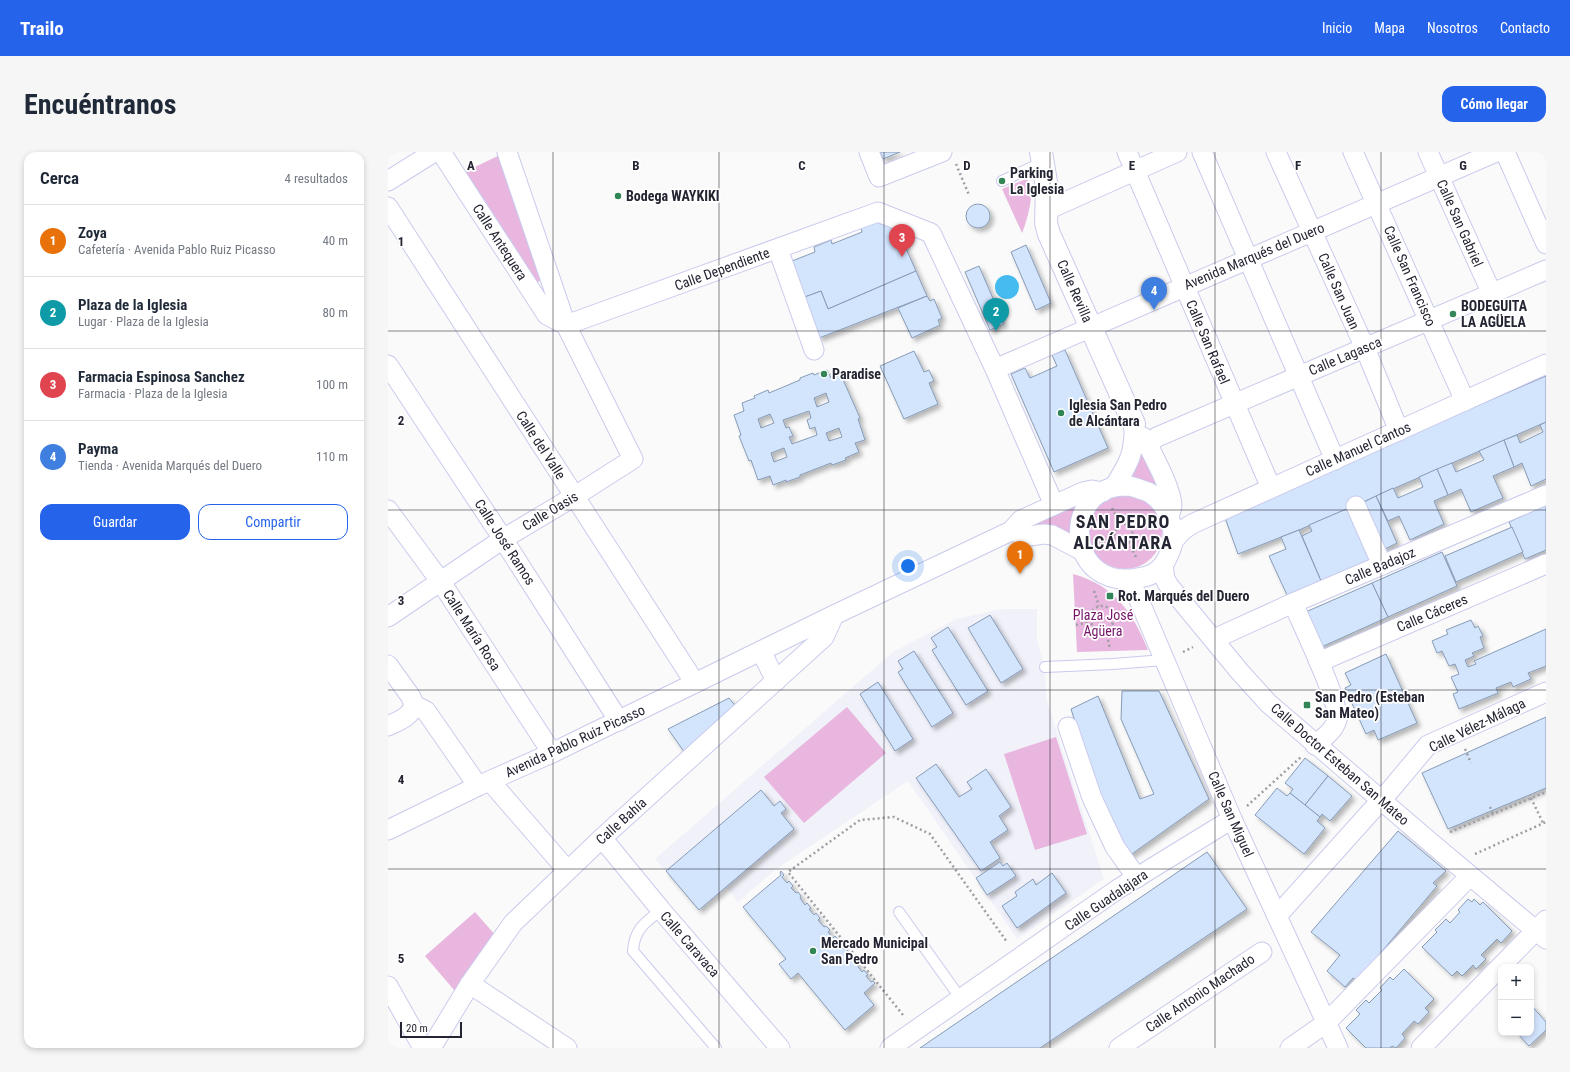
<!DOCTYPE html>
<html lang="es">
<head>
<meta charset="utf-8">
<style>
	:root { --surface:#fff; --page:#f6f6f7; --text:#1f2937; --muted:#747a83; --line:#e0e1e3; --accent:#2563eb }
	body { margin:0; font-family:"Roboto Condensed",sans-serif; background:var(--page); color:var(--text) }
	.controls { position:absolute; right:12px; bottom:12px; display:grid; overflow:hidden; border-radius:8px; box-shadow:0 2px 6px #0003 }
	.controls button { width:36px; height:36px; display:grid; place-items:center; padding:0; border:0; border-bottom:1px solid var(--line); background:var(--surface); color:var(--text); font:20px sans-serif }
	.scale { position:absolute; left:12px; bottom:10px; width:62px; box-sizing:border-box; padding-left:4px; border:2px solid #242532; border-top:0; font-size:11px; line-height:14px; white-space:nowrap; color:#242532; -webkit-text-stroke:3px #fff; paint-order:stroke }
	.you { position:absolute; left:520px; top:414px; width:14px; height:14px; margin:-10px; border:3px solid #fff; border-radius:50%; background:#1a73e8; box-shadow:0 0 0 6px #1a73e833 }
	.badge { display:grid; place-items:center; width:26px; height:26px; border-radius:50%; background:var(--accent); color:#fff; font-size:13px; font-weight:700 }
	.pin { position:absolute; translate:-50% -33px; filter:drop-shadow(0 1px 2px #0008) }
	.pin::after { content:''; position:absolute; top:21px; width:14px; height:12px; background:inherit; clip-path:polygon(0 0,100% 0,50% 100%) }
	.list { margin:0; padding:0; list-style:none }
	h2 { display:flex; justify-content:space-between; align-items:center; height:52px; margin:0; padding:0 16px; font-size:17px }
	h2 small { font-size:13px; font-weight:400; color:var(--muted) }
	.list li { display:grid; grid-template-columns:26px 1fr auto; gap:12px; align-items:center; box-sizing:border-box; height:72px; padding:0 16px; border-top:1px solid var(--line) }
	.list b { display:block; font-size:15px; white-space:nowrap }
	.list p { margin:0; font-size:13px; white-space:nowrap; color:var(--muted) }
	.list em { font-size:13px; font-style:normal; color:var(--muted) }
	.actions { display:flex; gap:8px; padding:12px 16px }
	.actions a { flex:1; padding:9px 0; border:1px solid var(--accent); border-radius:12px; text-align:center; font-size:14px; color:var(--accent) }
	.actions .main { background:var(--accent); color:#fff }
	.map { position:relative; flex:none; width:1158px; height:896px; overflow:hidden; border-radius:12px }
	header { display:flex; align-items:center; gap:24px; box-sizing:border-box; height:56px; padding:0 20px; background:var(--accent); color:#fff }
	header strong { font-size:19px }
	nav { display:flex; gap:22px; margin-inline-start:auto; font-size:14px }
	.intro { display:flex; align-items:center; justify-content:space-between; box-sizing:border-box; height:96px; padding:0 24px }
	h1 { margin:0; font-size:28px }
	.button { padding:10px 18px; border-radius:12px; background:var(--accent); color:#fff; font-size:14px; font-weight:700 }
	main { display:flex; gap:24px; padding:0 24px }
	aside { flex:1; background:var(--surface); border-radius:12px; box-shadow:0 2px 6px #0003 }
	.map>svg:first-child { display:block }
</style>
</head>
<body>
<header>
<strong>Trailo</strong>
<nav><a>Inicio</a><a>Mapa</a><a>Nosotros</a><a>Contacto</a></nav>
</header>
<div class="intro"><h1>Encuéntranos</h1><a class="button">Cómo llegar</a></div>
<main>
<aside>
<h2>Cerca<small>4 resultados</small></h2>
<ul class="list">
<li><span class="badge" style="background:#e8710a">1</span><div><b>Zoya</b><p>Cafetería · Avenida Pablo Ruiz Picasso</p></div><em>40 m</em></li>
<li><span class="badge" style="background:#0f9aa8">2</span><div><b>Plaza de la Iglesia</b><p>Lugar · Plaza de la Iglesia</p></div><em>80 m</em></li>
<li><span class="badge" style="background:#e0444e">3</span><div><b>Farmacia Espinosa Sanchez</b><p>Farmacia · Plaza de la Iglesia</p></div><em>100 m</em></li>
<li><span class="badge" style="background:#3f7fe0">4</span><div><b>Payma</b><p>Tienda · Avenida Marqués del Duero</p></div><em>110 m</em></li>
</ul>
<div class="actions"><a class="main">Guardar</a><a>Compartir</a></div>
</aside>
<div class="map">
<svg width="1158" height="896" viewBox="0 0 1158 896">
	<defs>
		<filter id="shadow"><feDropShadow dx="3.5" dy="3.5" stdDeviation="2" flood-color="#0004"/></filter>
	</defs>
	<rect width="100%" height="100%" fill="#fafafa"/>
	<!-- built -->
	<path fill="#f1f1fa" d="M614 457H649V489L657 515 658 546 716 727 629 787 520 629 388 717 350 750 338 735 311 758 267 707 505 500 568 467Z"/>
	<!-- green -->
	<g fill="#e8b6de">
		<path d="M112 3 157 126 146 132 74 21Z"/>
		<path d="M638 27C650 34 638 71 634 81L614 37Z"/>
		<path d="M753 300 770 334 769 335 738 323Z"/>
		<circle cx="737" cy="380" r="37"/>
		<path d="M685 352 689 353 682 384 650 374V371Z"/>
		<path d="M685 422C726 433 745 461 760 498L689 500Z"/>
		<path d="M459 555 498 601 416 671 376 625Z"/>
		<path d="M668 585 699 682 647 698 616 602Z"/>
		<path d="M87 760 109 785 67 839 37 804Z"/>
	</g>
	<!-- water -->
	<circle fill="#46bbef" cx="619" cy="135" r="12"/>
	<!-- building -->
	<g fill="#d3e4fd" stroke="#879bb7" fill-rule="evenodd" filter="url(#shadow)">
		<path d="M492 0H512L495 7Z"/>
		<circle cx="590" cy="64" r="12"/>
		<path d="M505 67 528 119 440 157 433 139 417 145 404 109 427 100 426 95 443 88 444 92 474 80 473 76 490 69 492 72Z"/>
		<path d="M638 93 663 151 648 158 623 100Z"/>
		<path d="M591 114 616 172 602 178 577 120Z"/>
		<path d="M528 119 539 144 431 186 414 146 433 139 440 157Z"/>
		<path d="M539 144 542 149 546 147 554 166 550 168 552 173 524 186 510 156Z"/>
		<path d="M677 198 720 296 666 320 623 222 637 216 642 226 669 214 664 203Z"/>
		<path d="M526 199 536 220 541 218 546 229 541 231 550 252 516 267 492 214Z"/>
		<path d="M439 218 443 226 453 223 472 266 470 267 477 288 467 291 471 300 457 306 458 308 444 313 443 311 412 323V325L398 330V328L385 333 382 324 370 328 363 308 361 309 351 284 353 283 346 263 356 259 354 251 367 246 366 244 380 238 381 241 412 228V226L425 221 426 223ZM438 241 441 250 429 255 426 246ZM421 259 423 266 419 268 422 277 427 275 429 283 404 292 401 285 405 284 401 275 398 276 395 268ZM382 262 386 271 373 276 370 267ZM451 276 454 285 441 289 438 281ZM396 296 399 305 386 310 383 301Z"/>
		<path d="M1158 224V270L911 378 850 402 836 363Z"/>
		<path d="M1158 270V327L1143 334 1134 311 1126 315 1116 288 1129 283 1132 291 1155 280 1152 273Z"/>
		<path d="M1116 288 1126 315 1105 324 1115 346 1083 360 1073 337 1060 343 1049 317 1064 311 1068 320 1096 308 1091 299Z"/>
		<path d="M1049 317 1060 343 1046 349 1056 372 1022 388 1011 364 1000 369 988 344 1005 336 1010 346 1035 335 1031 325Z"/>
		<path d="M988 344 1009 391 995 398 974 351Z"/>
		<path d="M1158 353V398L1137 407 1121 370Z"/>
		<path d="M963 355 986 406 933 429 914 384 924 379 921 373Z"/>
		<path d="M1124 375 1135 400 1068 430 1057 404Z"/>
		<path d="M911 378 933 429 899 443 881 404 898 397 893 385Z"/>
		<path d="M1054 400 1069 434 1000 465 984 431Z"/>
		<path d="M984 431 1000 465 929 497 913 462Z"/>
		<path d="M602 463 635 517 613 531 580 476Z"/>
		<path d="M1083 468 1087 476 1090 474 1095 484 1092 485 1096 496 1084 501 1086 504 1077 508 1080 515 1088 512 1086 509 1158 477V514L1140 521 1143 527 1125 535 1123 530 1108 536 1110 541 1071 557 1065 542 1070 540 1063 525 1071 522 1067 512 1061 514 1054 499 1049 501 1044 489 1060 482 1058 478Z"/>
		<path d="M560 475 600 539 578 553 544 498 549 495 543 486Z"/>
		<path d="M526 499 565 561 544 575 510 520 515 517 510 509Z"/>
		<path d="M998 502 1029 571 990 588 986 578 978 582 957 536 963 533 957 521Z"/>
		<path d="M490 530 525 587 507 599 472 542Z"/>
		<path d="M734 539H771L821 647 741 704 711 646 683 557 710 544 752 647 766 642 733 567Z"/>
		<path d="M341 546 349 556 297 601 280 577Z"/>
		<path d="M1158 565V636L1060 677 1034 621Z"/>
		<path d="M917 606 940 624 917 653 902 641 905 637 897 631Z"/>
		<path d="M548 612 571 645 584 637 579 630 598 617 623 655 611 664 620 678 602 690 612 706 593 719 528 626Z"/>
		<path d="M940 624 964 644 942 669 934 662 932 665 917 653Z"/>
		<path d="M889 636 899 644 902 641 932 665 929 669 937 676 916 702 867 663Z"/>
		<path d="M373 638 386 654 392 649 398 657 393 661 406 677 311 758 278 719Z"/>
		<path d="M1010 679 1058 719 1045 731 1049 734 969 829 965 826 957 835 939 819 952 803 923 780Z"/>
		<path d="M819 700 859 757 652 896H532Z"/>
		<path d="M612 710 615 714 619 711 628 724 599 743 588 726Z"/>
		<path d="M393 719 396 723 394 725 399 731 401 729 405 734 403 736 408 741 410 740 413 744 412 746 417 753 419 751 423 756 421 757 426 763 428 761 432 766 430 768 436 775 438 774 442 778 440 780 445 786 447 784 452 790 450 791 455 797 457 796 461 800 459 802 464 807 466 806 471 812 469 813 474 820 476 818 480 823 478 824 483 830 485 829 487 831 476 841 486 853 457 878 410 821 403 827 391 812 398 807 355 755 393 723 392 721Z"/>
		<path d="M664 721 678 741 629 776 614 754 629 744 627 740 645 727 648 733Z"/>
		<path d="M1080 747 1084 750 1086 747 1092 753 1095 750 1124 779 1113 791 1109 787 1093 803 1098 807 1088 817 1085 813 1074 824 1069 819 1064 824 1034 795 1049 780 1047 778 1058 767 1062 771 1072 760 1070 758Z"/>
		<path d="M1016 817 1046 847 1037 856 1041 860 1030 872 1026 869 1014 882 1017 886 1008 896 1004 894 1002 896H978L958 876 972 862 968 858 978 848 981 851 994 838 992 836 1002 825 1005 828Z"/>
		<path d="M1143 853 1158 870V878L1141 894 1129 881H1143Z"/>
	</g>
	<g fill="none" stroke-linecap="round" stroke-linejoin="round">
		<!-- lane casing -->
		<g stroke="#c9cbed" stroke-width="12">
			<g id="lane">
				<path d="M614 29 655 10"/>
				<path d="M657 515 725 512 776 508"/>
				<path d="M273 758C257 770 246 778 245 799L328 896"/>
				<path d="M511 760 573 847"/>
			</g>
		</g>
		<!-- street casing -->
		<g stroke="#c9cbed" stroke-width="21">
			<g id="street">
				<path d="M53 0 159 163 178 173 119 0"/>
				<path d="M481 0 491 25 554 0"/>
				<path d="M739 0 883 336"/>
				<path d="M814 0 947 308"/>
				<path d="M888 0 977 196 1011 279"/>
				<path d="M965 0 1077 249"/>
				<path d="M1040 0 1104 142"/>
				<path d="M1117 0 1158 92"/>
				<path d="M0 29 46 0"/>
				<path d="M0 55 307 531"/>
				<path d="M659 58 789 0"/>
				<path d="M390 97 426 198"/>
				<path d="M0 213 115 387 231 569"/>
				<path d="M755 285C764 300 783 336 784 353 784 357 782 361 781 365"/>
				<path d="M761 295 765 288 769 285 1158 118"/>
				<path d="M742 334C748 336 756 338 762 341 777 350 786 371 785 388 785 395 781 403 777 410 771 420 761 425 749 426 681 438 673 345 727 335 731 334 737 334 742 334Z"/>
				<path d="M726 335C741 311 747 301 746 272"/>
				<path d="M666 353 607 217 1108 0"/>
				<path d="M968 354 994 413"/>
				<path d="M0 358 53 430 164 601"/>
				<path d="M623 379 641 384 656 382 664 383 693 398"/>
				<path d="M785 389 795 378 804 372 1158 212"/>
				<path d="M775 413 777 427 781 434 852 520 880 551 1042 690 1158 787"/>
				<path d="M738 428 743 433 749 443 844 667 950 896"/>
				<path d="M905 451C913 470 953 552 949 568 945 580 936 585 927 593"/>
				<path d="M0 465 115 387 187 344 245 307 178 173 490 60 543 81 607 217"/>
				<path d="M826 487 905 451 1158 343"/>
				<path d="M373 499 388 529"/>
				<path d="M931 510 1158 412"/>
				<path d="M0 513 23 545 26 553 38 559 90 634"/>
				<path d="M0 574C10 569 23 565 26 553"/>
				<path d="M680 575 704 646 727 695 749 726"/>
				<path d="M102 629 179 718"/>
				<path d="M0 678 90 634 164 601 446 463 623 379 633 368 695 340 704 338 715 340"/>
				<path d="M214 686 273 758 392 896"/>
				<path d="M889 764 1004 636 1040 593 1158 540"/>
				<path d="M82 832 179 896"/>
				<path d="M0 834 35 896"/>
				<path d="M43 896 82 832 125 771 214 686 436 485 446 463"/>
				<path d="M502 896 730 737 844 667"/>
				<path d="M731 896 874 800"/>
				<path d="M902 896 938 871 1082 724"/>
				<path d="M1033 896 1158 768"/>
			</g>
		</g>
		<!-- secondary casing -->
		<g stroke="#c9cbed" stroke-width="24">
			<path id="secondary" d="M653 0 659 36 658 71 661 82 746 272"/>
		</g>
		<!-- path -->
		<g stroke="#9e9ea4" stroke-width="2.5" stroke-dasharray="2 3" stroke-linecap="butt">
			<path d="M568 12 581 43"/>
			<path d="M724 356 731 370"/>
			<path d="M746 375 761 369"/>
			<path d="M713 391 725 386"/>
			<path d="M741 391 746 375 731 370 725 386 741 391 749 407"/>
			<path d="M706 439 711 454"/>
			<circle cx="714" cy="466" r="12"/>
			<path d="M726 465 737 462"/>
			<path d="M688 473 702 470"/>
			<path d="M718 478 722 497"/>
			<path d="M795 500 805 495"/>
			<path d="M1077 597 1083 611"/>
			<path d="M1143 646 1155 671"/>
			<path d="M859 654 913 605"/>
			<path d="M1102 655 1105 662"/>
			<path d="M1062 680 1158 640"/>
			<path d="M1087 702 1158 670"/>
			<path d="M515 863 400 720 472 668 506 665 542 682 619 790"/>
		</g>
		<!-- lane -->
		<use href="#lane" stroke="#fff" stroke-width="10"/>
		<!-- street -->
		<use href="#street" stroke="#fff" stroke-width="19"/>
		<!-- secondary -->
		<use href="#secondary" stroke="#fff" stroke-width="22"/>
	</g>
	<!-- grid -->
	<path fill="none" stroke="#242532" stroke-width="1" stroke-opacity="0.55" d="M165 0V896M331 0V896M496 0V896M662 0V896M827 0V896M993 0V896M0 179H1158M0 358H1158M0 538H1158M0 717H1158"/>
	<!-- markers -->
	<g fill="#328556" stroke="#fff" stroke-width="1.5">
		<circle cx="614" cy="29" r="4"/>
		<circle cx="230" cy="44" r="4"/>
		<circle cx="1065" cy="162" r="4"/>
		<circle cx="436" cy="222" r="4"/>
		<circle cx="673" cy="261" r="4"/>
		<rect x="718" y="440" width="8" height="8" rx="2"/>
		<rect x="915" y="549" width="8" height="8" rx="2"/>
		<circle cx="425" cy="799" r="4"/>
	</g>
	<g text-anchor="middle" stroke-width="3.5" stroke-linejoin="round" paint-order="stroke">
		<!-- poi labels -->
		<g font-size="14" font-weight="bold" fill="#242532" stroke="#fff" text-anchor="start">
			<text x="622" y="26">Parking<tspan x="622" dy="16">La Iglesia</tspan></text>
			<text x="238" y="49">Bodega WAYKIKI</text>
			<text x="1073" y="159">BODEGUITA<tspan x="1073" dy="16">LA AGÜELA</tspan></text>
			<text x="444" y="227">Paradise</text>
			<text x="681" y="258">Iglesia San Pedro<tspan x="681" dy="16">de Alcántara</tspan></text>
			<text x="730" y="449">Rot. Marqués del Duero</text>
			<text x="927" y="550">San Pedro (Esteban<tspan x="927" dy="16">San Mateo)</tspan></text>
			<text x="433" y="796">Mercado Municipal<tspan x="433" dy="16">San Pedro</tspan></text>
		</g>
		<!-- street labels -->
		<g font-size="14" fill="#242532" stroke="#fff">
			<text transform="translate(1072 71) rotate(66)" y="5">Calle San Gabriel</text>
			<text transform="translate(112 90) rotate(57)" y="5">Calle Antequera</text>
			<text transform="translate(866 104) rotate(-23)" y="5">Avenida Marqués del Duero</text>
			<text transform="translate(334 117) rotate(-20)" y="5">Calle Dependiente</text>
			<text transform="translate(1022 124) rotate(66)" y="5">Calle San Francisco</text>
			<text transform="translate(687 139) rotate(66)" y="5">Calle Revilla</text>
			<text transform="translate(951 139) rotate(66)" y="5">Calle San Juan</text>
			<text transform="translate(820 190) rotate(67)" y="5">Calle San Rafael</text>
			<text transform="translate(957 204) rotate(-23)" y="5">Calle Lagasca</text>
			<text transform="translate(153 293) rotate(57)" y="5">Calle del Valle</text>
			<text transform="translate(970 297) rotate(-24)" y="5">Calle Manuel Cantos</text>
			<text transform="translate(162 359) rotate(-31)" y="5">Calle Oasis</text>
			<text transform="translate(117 390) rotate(57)" y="5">Calle José Ramos</text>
			<text transform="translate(992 414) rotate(-23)" y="5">Calle Badajoz</text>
			<text transform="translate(1044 461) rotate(-23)" y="5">Calle Cáceres</text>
			<text transform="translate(84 478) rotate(57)" y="5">Calle María Rosa</text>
			<text transform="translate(1089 573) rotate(-26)" y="5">Calle Vélez-Málaga</text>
			<text transform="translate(187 589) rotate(-25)" y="5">Avenida Pablo Ruiz Picasso</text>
			<text transform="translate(952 612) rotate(41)" y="5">Calle Doctor Esteban San Mateo</text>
			<text transform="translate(843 662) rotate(66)" y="5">Calle San Miguel</text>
			<text transform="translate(233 669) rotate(-42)" y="5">Calle Bahía</text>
			<text transform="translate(718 748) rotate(-34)" y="5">Calle Guadalajara</text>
			<text transform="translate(302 792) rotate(49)" y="5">Calle Caravaca</text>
			<text transform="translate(812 841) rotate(-34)" y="5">Calle Antonio Machado</text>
		</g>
		<!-- park labels -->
		<g font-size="14" fill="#721367" stroke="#fff">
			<text x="715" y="468">Plaza José<tspan x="715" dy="16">Agüera</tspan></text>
		</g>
		<!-- district labels -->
		<g font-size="18" font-weight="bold" letter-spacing="1" fill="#242532" stroke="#fff">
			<text x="735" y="376">SAN PEDRO<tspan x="735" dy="21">ALCÁNTARA</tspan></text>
		</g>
	</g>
	<g font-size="13" text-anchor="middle" font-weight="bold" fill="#242532" stroke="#fff" stroke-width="3.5" stroke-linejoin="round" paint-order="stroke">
		<text x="83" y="18">A</text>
		<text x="248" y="18">B</text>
		<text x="414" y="18">C</text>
		<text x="579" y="18">D</text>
		<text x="744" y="18">E</text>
		<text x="910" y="18">F</text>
		<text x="1075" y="18">G</text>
		<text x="13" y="94">1</text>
		<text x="13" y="273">2</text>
		<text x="13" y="453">3</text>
		<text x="13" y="632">4</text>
		<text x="13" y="811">5</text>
	</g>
</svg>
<div class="controls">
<button>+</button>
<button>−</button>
</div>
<div class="scale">20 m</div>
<div class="you"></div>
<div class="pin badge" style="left:632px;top:422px;background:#e8710a">1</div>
<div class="pin badge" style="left:608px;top:179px;background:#0f9aa8">2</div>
<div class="pin badge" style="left:514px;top:105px;background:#e0444e">3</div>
<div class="pin badge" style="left:766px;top:158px;background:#3f7fe0">4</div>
</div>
</main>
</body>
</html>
